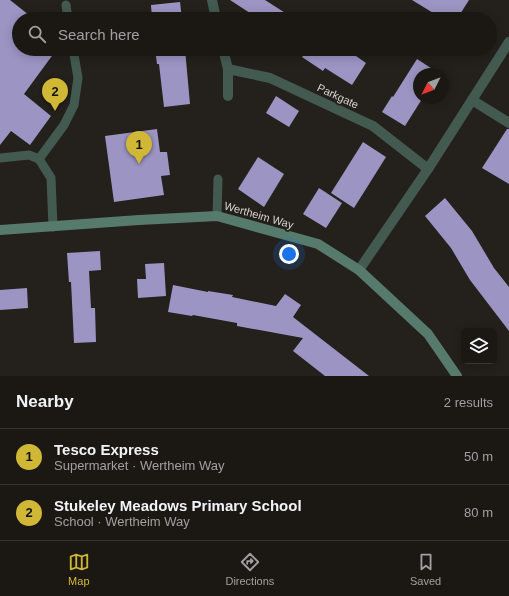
<!DOCTYPE html>
<html lang="en">
<head>
<meta charset="utf-8">
<style>
	:root { --surface:#1b1814; --page:#282522; --text:#f1f3f6; --muted:#a0a0a0; --line:#393734; --accent:#d1b736 }
	body { margin:0; font-family:Helvetica,sans-serif; background:var(--page); color:var(--text) }
	.controls { position:absolute; right:12px; bottom:12px; display:grid; overflow:hidden; border-radius:6px; box-shadow:0 2px 10px #0003 }
	.controls button { width:36px; height:36px; display:grid; place-items:center; padding:0; border:0; border-bottom:1px solid var(--line); background:var(--surface); color:var(--text); font:20px sans-serif }
	.compass { position:absolute; left:413px; top:68px; width:36px; height:36px; border-radius:50%; background:var(--surface); box-shadow:0 2px 10px #0003; rotate:228deg }
	.you { position:absolute; left:289px; top:254px; width:14px; height:14px; margin:-10px; border:3px solid #fff; border-radius:50%; background:#1a73e8; box-shadow:0 0 0 6px #1a73e833 }
	.badge { display:grid; place-items:center; width:26px; height:26px; border-radius:50%; background:var(--accent); color:#111; font-size:13px; font-weight:700 }
	.pin { position:absolute; translate:-50% -33px; filter:drop-shadow(0 1px 2px #0008) }
	.pin::after { content:''; position:absolute; top:21px; width:14px; height:12px; background:inherit; clip-path:polygon(0 0,100% 0,50% 100%) }
	.list { margin:0; padding:0; list-style:none }
	h2 { display:flex; justify-content:space-between; align-items:center; height:52px; margin:0; padding:0 16px; font-size:17px }
	h2 small { font-size:13px; font-weight:400; color:var(--muted) }
	.list li { display:grid; grid-template-columns:26px 1fr auto; gap:12px; align-items:center; box-sizing:border-box; height:56px; padding:0 16px; border-top:1px solid var(--line) }
	.list b { display:block; font-size:15px; white-space:nowrap }
	.list p { margin:0; font-size:13px; white-space:nowrap; color:var(--muted) }
	.list em { font-size:13px; font-style:normal; color:var(--muted) }
	.icon { flex:none; width:22px; height:22px; fill:none; stroke:currentColor; stroke-width:2; stroke-linecap:round; stroke-linejoin:round }
	.map { position:relative; flex:none; width:509px; height:376px; overflow:hidden }
	.search { position:absolute; background:var(--surface); box-shadow:0 2px 10px #0003; left:12px; right:12px; top:12px; height:44px; display:flex; align-items:center; gap:10px; box-sizing:border-box; padding:0 14px; border-radius:22px; color:var(--muted); font-size:15px }
	.sheet { height:164px; background:var(--surface) }
	nav { display:flex; justify-content:space-around; align-items:center; box-sizing:border-box; height:56px; border-top:1px solid var(--line); background:var(--surface); font-size:11px; color:var(--muted) }
	nav a { display:grid; justify-items:center; gap:2px }
	nav .on { color:var(--accent) }
	.map>svg:first-child { display:block }
</style>
</head>
<body>
<div class="map">
<svg width="509" height="376" viewBox="0 0 509 376">
	<rect width="100%" height="100%" fill="#24201b"/>
	<!-- building -->
	<g fill="#9c95c4">
		<path d="M0 0H10L34 19H19V49H57L24 94 51 116 30 145 11 131 0 145Z"/>
		<path d="M230 0H265L290 16 291 14 298 19H250L253 15Z"/>
		<path d="M412 0H469L457 19H443Z"/>
		<path d="M180 2 182 19H152L151 5Z"/>
		<path d="M155 49H185L190 104 164 107 159 64H157Z"/>
		<path d="M294 49H346L366 63 352 85 325 68 323 71 302 57 304 55Z"/>
		<path d="M417 59 440 74H419V98H424V99H422L405 126 382 112 392 96 393 97Z"/>
		<path d="M276 96 299 111 289 127 266 113Z"/>
		<path d="M157 129 160 152H167L170 175 161 176 164 195 114 202 105 136Z"/>
		<path d="M507 129H509V184L482 168Z"/>
		<path d="M363 142 386 157 354 208 331 193Z"/>
		<path d="M258 157 284 174 264 207 238 189Z"/>
		<path d="M319 188 342 203 326 228 303 214Z"/>
		<path d="M445 198 472 231 494 268 509 287V331L470 280 451 248 425 216Z"/>
		<path d="M100 251 101 270 89 271 91 308H95L96 342 74 343 71 282H69L67 253Z"/>
		<path d="M164 263 166 296 138 298 137 279H146L145 264Z"/>
		<path d="M173 285 208 292V291L233 295 232 297 276 306 285 294 301 305 293 317 369 376H325L293 351 303 338 237 326V323L193 315 192 316 168 312Z"/>
		<path d="M27 288 28 308 0 310V290Z"/>
	</g>
	<g fill="none" stroke-linecap="round" stroke-linejoin="round">
		<!-- lane -->
		<g stroke="#435a51" stroke-width="9">
			<path d="M66 5 68 19"/>
			<path d="M0 158 29 155 39 159 51 178 53 227"/>
			<path d="M39 159 64 125 74 105 78 78 73 49"/>
			<path d="M217 216 218 179"/>
		</g>
		<!-- street -->
		<g stroke="#435a51" stroke-width="10">
			<path d="M212 0 216 19"/>
			<path d="M223 49 228 69 270 78 373 126 428 169"/>
			<path d="M228 69V96"/>
			<path d="M472 100 509 123"/>
			<path d="M359 270 428 169 509 42"/>
		</g>
		<!-- secondary -->
		<path stroke="#567a6c" stroke-width="10" d="M0 230 139 220 217 216 318 244 359 270 428 334 457 376"/>
	</g>
	<g text-anchor="middle" stroke-width="4" stroke-linejoin="round" paint-order="stroke">
		<!-- street labels -->
		<g font-size="11" fill="#d7d3d0" stroke="#24201b">
			<text transform="translate(338 96) rotate(25)" y="4">Parkgate</text>
			<text transform="translate(259 215) rotate(16)" y="4">Wertheim Way</text>
		</g>
	</g>
</svg>
<div class="controls">
<button><svg class="icon" aria-label="layers" viewBox="0 0 24 24"><path d="M12 4l9 5-9 5-9-5zM3 14l9 5 9-5"/></svg></button>
</div>
<svg class="compass" viewBox="-18 -18 36 36"><path d="M0-13l5 13h-10z" fill="#e53935"/><path d="M0 13l5-13h-10z" fill="#a0a0a0"/></svg>
<div class="you"></div>
<div class="pin badge" style="left:139px;top:164px">1</div>
<div class="pin badge" style="left:55px;top:111px">2</div>
<div class="search"><svg class="icon" aria-label="search" viewBox="0 0 24 24"><circle cx="10" cy="10" r="6"/><path d="M15 15l6 6"/></svg>Search here</div>
</div>
<section class="sheet">
<h2>Nearby<small>2 results</small></h2>
<ul class="list">
<li><span class="badge">1</span><div><b>Tesco Express</b><p>Supermarket · Wertheim Way</p></div><em>50 m</em></li>
<li><span class="badge">2</span><div><b>Stukeley Meadows Primary School</b><p>School · Wertheim Way</p></div><em>80 m</em></li>
</ul>
</section>
<nav>
<a class="on"><svg class="icon" aria-label="map" viewBox="0 0 24 24"><path d="M3 6l6-2 6 2 6-2v14l-6 2-6-2-6 2zM9 4v14M15 6v14"/></svg>Map</a>
<a><svg class="icon" aria-label="directions" viewBox="0 0 24 24"><path d="M12 3l9 9-9 9-9-9zM9 14v-3h6M13 9l2 2-2 2"/></svg>Directions</a>
<a><svg class="icon" aria-label="saved" viewBox="0 0 24 24"><path d="M7 4h10v16l-5-4-5 4z"/></svg>Saved</a>
</nav>
</body>
</html>
